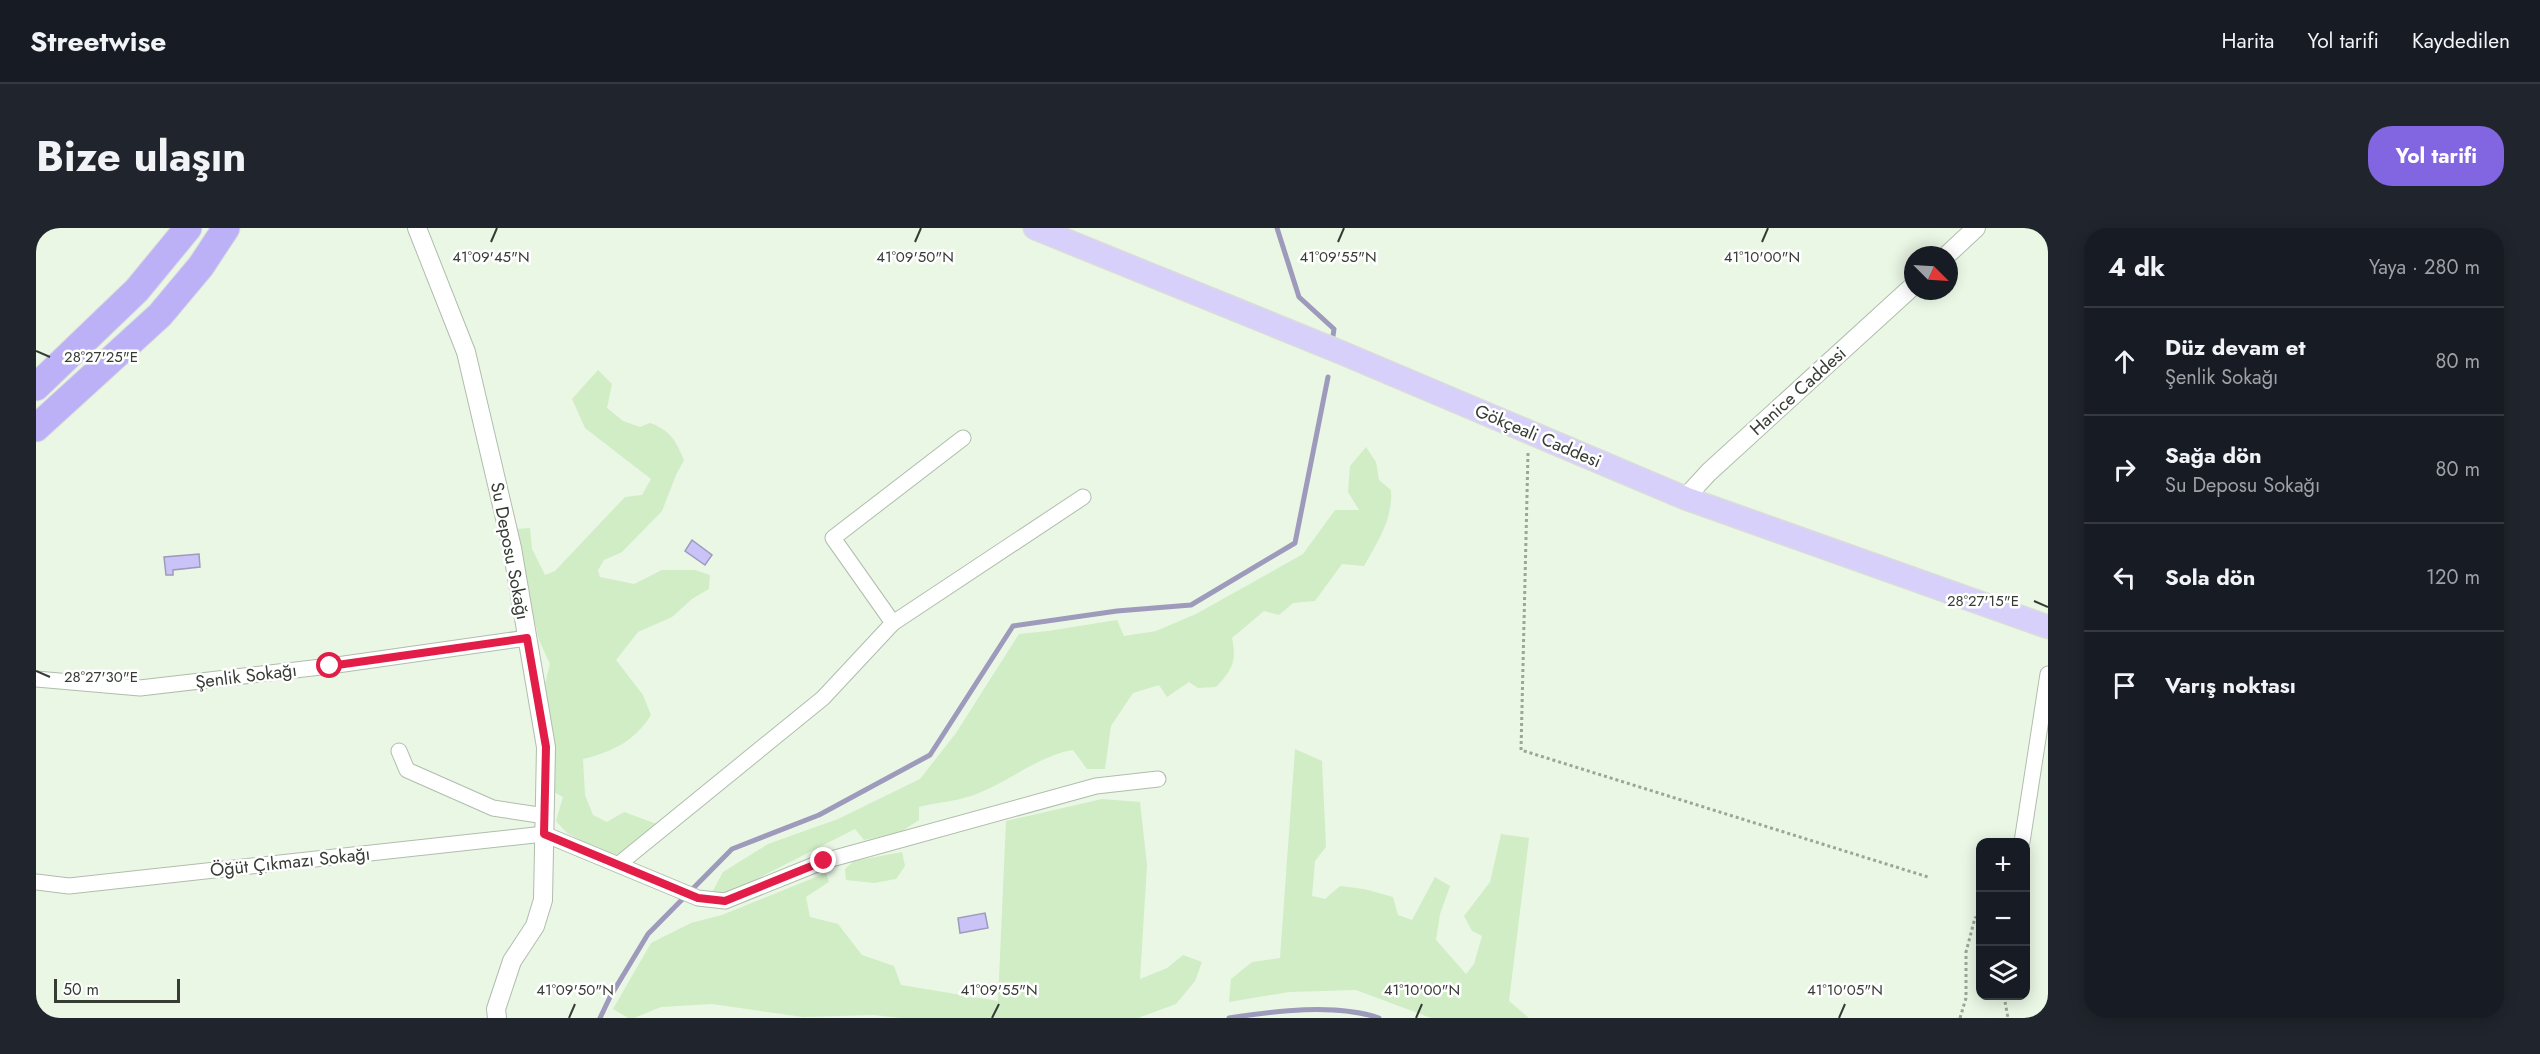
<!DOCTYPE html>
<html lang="tr">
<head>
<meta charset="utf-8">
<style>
	:root { --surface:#171b24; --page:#20242c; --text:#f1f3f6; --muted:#9ea1a6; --line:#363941; --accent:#8265e0 }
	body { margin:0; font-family:Jost,sans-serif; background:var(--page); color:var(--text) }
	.controls { position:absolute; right:18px; bottom:18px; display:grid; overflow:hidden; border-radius:12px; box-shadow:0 3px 15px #0003 }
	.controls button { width:54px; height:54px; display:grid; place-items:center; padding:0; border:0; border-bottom:2px solid var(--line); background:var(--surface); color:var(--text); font:30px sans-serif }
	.compass { position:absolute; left:1868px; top:18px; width:54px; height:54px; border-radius:50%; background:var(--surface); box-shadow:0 3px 15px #0003; rotate:114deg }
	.scale { position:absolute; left:18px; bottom:15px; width:126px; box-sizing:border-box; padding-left:6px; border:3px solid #363b34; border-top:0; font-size:16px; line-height:21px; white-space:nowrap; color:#363b34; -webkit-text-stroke:4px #fff; paint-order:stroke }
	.stop { position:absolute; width:18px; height:18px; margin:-14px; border:4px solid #e11d48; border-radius:50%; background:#fff }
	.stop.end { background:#e11d48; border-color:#fff; box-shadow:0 2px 6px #0008 }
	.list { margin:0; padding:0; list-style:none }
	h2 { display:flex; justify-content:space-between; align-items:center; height:78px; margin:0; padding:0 24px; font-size:26px }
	h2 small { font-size:20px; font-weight:400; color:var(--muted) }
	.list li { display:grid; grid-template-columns:39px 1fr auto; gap:18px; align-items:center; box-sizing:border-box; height:108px; padding:0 24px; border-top:2px solid var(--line) }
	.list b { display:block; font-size:22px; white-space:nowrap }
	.list p { margin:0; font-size:20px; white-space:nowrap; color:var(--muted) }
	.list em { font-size:20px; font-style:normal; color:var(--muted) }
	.icon { flex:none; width:33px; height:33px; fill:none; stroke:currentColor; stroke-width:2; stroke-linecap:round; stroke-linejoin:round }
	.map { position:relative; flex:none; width:2012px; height:790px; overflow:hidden; border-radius:24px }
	header { display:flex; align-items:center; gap:36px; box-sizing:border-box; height:84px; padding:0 30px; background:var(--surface); border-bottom:2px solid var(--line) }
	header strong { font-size:28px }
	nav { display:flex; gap:33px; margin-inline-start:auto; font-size:21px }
	.intro { display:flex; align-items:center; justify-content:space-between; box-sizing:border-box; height:144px; padding:0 36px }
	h1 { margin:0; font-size:42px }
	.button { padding:15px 27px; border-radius:24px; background:var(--accent); color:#fff; font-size:21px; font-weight:700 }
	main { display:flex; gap:36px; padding:0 36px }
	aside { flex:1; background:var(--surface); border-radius:24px; box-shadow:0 3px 15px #0003 }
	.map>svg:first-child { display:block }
</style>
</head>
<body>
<header>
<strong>Streetwise</strong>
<nav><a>Harita</a><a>Yol tarifi</a><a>Kaydedilen</a></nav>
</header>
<div class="intro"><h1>Bize ulaşın</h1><a class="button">Yol tarifi</a></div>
<main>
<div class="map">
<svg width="2012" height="790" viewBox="0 0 2012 790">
	<rect width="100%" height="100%" fill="#eaf7e5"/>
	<!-- green -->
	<g fill="#d0edc6">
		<path d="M562 142 576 156 571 180 587 193 604 199 614 195C634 202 640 213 648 232L640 247 626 283 586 324 568 332 562 342 564 349 598 356 626 342H659L674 347 673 361 656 371 636 389 602 404 580 432 607 467 615 487C599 513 576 524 547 531L549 567 557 587 571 594 588 584 621 596 597 624 573 628 531 605 520 593 527 569 516 563 507 464 514 436 503 412 485 335 480 301 494 300 496 321 509 347 519 343 589 269 606 267 615 251 549 200 536 171Z"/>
		<path d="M1330 219 1340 234 1343 252 1355 262C1357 291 1342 313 1328 338L1306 336 1279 373 1257 375 1243 387 1228 383 1196 410C1201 434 1196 442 1180 459L1162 460 1153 454 1131 469 1123 457 1097 465 1075 498 1069 541H1051L1037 522C1005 527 973 553 943 565 925 573 902 574 883 579V592L863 605 828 612 819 601 693 665 675 666 687 644 732 616 802 591 884 551 920 505 983 406 1012 403 1081 392 1088 408 1120 403 1160 386 1267 326 1299 282H1323L1312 264 1314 238Z"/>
		<path d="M1259 521 1286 533 1290 619 1279 633 1276 668 1289 671 1304 658 1328 661 1357 669 1362 687 1376 692 1399 649 1414 658 1404 686 1400 712 1430 746 1438 736 1446 708 1436 703 1428 688 1454 654 1465 606 1493 610 1473 773 1493 790H1395L1320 762 1253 764 1193 774 1195 751 1216 734 1244 730Z"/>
		<path d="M1066 571 1104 574 1111 637 1104 751 1131 740 1147 727 1166 734 1159 753 1140 776 1102 790H865L838 787 767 789 676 776 625 779 598 790H592L577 781 615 715 655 695 686 687 790 645 793 654 770 669 774 689 802 696 826 727 858 738 865 757 962 773 970 593Z"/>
		<path d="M866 624 869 638 860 651 838 655 810 652 809 641 818 633Z"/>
	</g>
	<!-- water -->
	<g fill="#cac3f7" stroke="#9e9abc" stroke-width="1.5">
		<path d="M656 312 676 327 669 337 649 323Z"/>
		<path d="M163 326 164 339 137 342V347H130L128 329Z"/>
		<path d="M949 685 952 700 924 705 922 690Z"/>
	</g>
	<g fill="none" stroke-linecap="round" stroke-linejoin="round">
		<!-- stream -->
		<g stroke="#9e9abc" stroke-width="5">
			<path d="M1241 0 1263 69 1298 101 1296 115"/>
			<path d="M564 790 574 769 612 706 696 621 783 587 894 527 977 398 1081 383 1155 377 1259 315 1292 149"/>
			<path d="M1193 790C1238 783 1299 775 1343 790"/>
		</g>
		<!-- minor casing -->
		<g stroke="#b0bdac" stroke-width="17">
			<g id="minor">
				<path d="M857 395 797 310 927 210"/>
				<path d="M0 451 104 460 294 438 491 410"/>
				<path d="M363 523 371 542 457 580 509 588"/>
				<path d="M1986 614 2012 446"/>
				<path d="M583 636 787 470 857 395 1047 269"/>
				<path d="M0 654 33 658 508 606 662 670 689 673 788 633 1060 558 1122 551"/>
			</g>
		</g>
		<!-- tertiary casing -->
		<g stroke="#b0bdac" stroke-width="20">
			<g id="tertiary">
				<path d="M381 0 430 124 476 320 510 519 507 672 499 698 476 733 460 781 461 790"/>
				<path d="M1911 27 1940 0"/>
				<path d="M1649 270 1673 244 1877 58"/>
			</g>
		</g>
		<!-- primary casing -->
		<g stroke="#dbdcda" stroke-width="25">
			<path id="primary" d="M999 0 1304 124 1649 270 2012 399"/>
		</g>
		<!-- motorway casing -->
		<g stroke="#dbdcda" stroke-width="29">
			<g id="motorway">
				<path d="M0 159 101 62 152 0"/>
				<path d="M0 200 124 87 165 38 190 0"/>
			</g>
		</g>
		<!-- path -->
		<g stroke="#9ba598" stroke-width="3" stroke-dasharray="3 3" stroke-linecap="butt">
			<path d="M1492 225 1485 522 1892 649"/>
			<path d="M1968 768 1972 790"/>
			<path d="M1924 790 1930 770V724L1939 690 1944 687"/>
		</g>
		<!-- minor -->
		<use href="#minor" stroke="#fff" stroke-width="15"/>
		<!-- tertiary -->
		<use href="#tertiary" stroke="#fff" stroke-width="18"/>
		<!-- primary -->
		<use href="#primary" stroke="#d7d0fa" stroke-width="22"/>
		<!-- motorway -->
		<use href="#motorway" stroke="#bcb1f7" stroke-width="27"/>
	</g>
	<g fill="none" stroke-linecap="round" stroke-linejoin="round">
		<!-- route -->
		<path stroke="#e11d48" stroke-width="8" d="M294 438 491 410 510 519 508 606 662 670 689 673 788 633"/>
	</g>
	<!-- ticks -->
	<path fill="none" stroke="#363b34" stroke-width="2" d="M455 14 461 0M879 14 885 0M1302 14 1308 0M1726 14 1732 0M0 123 14 129M1998 373 2012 379M0 443 14 449M533 790 539 776M956 790 963 776M1380 790 1386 776M1803 790 1809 776"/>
	<g text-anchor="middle" stroke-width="5" stroke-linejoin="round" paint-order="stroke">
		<!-- street labels -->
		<g font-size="18" fill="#363b34" stroke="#fff">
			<text transform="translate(1762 163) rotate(-42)" y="6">Hanice Caddesi</text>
			<text transform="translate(1502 208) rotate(23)" y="6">Gökçeali Caddesi</text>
			<text transform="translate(474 323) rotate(79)" y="6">Su Deposu Sokağı</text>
			<text transform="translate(210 448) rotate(-7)" y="6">Şenlik Sokağı</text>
			<text transform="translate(254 634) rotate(-6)" y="6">Öğüt Çıkmazı Sokağı</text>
		</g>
	</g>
	<g font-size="15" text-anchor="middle" fill="#363b34" stroke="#fff" stroke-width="5" stroke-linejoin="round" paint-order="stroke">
		<text x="455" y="34">41°09'45"N</text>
		<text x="1302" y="34">41°09'55"N</text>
		<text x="1726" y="34">41°10'00"N</text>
		<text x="879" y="34">41°09'50"N</text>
		<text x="65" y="134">28°27'25"E</text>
		<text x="1947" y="378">28°27'15"E</text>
		<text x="65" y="454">28°27'30"E</text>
		<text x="539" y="767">41°09'50"N</text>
		<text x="963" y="767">41°09'55"N</text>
		<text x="1386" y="767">41°10'00"N</text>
		<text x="1809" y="767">41°10'05"N</text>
	</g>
</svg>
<div class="controls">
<button>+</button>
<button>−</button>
<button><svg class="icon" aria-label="layers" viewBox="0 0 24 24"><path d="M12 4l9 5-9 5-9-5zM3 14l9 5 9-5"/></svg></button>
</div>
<svg class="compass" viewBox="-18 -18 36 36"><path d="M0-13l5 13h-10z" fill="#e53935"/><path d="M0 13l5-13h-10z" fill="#9ea1a6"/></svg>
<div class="scale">50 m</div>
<div class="stop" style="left:294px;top:438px"></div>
<div class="stop end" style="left:788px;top:633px"></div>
</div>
<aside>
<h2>4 dk<small>Yaya · 280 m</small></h2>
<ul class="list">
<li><svg class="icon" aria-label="ahead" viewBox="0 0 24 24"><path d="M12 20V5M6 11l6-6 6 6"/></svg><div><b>Düz devam et</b><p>Şenlik Sokağı</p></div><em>80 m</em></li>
<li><svg class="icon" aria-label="right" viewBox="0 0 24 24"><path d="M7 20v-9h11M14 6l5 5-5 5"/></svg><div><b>Sağa dön</b><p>Su Deposu Sokağı</p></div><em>80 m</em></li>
<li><svg class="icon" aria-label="left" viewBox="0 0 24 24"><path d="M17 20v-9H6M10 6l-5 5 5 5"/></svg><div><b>Sola dön</b></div><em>120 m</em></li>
<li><svg class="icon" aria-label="arrive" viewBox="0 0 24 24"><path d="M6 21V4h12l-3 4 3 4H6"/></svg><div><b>Varış noktası</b></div></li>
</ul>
</aside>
</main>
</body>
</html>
